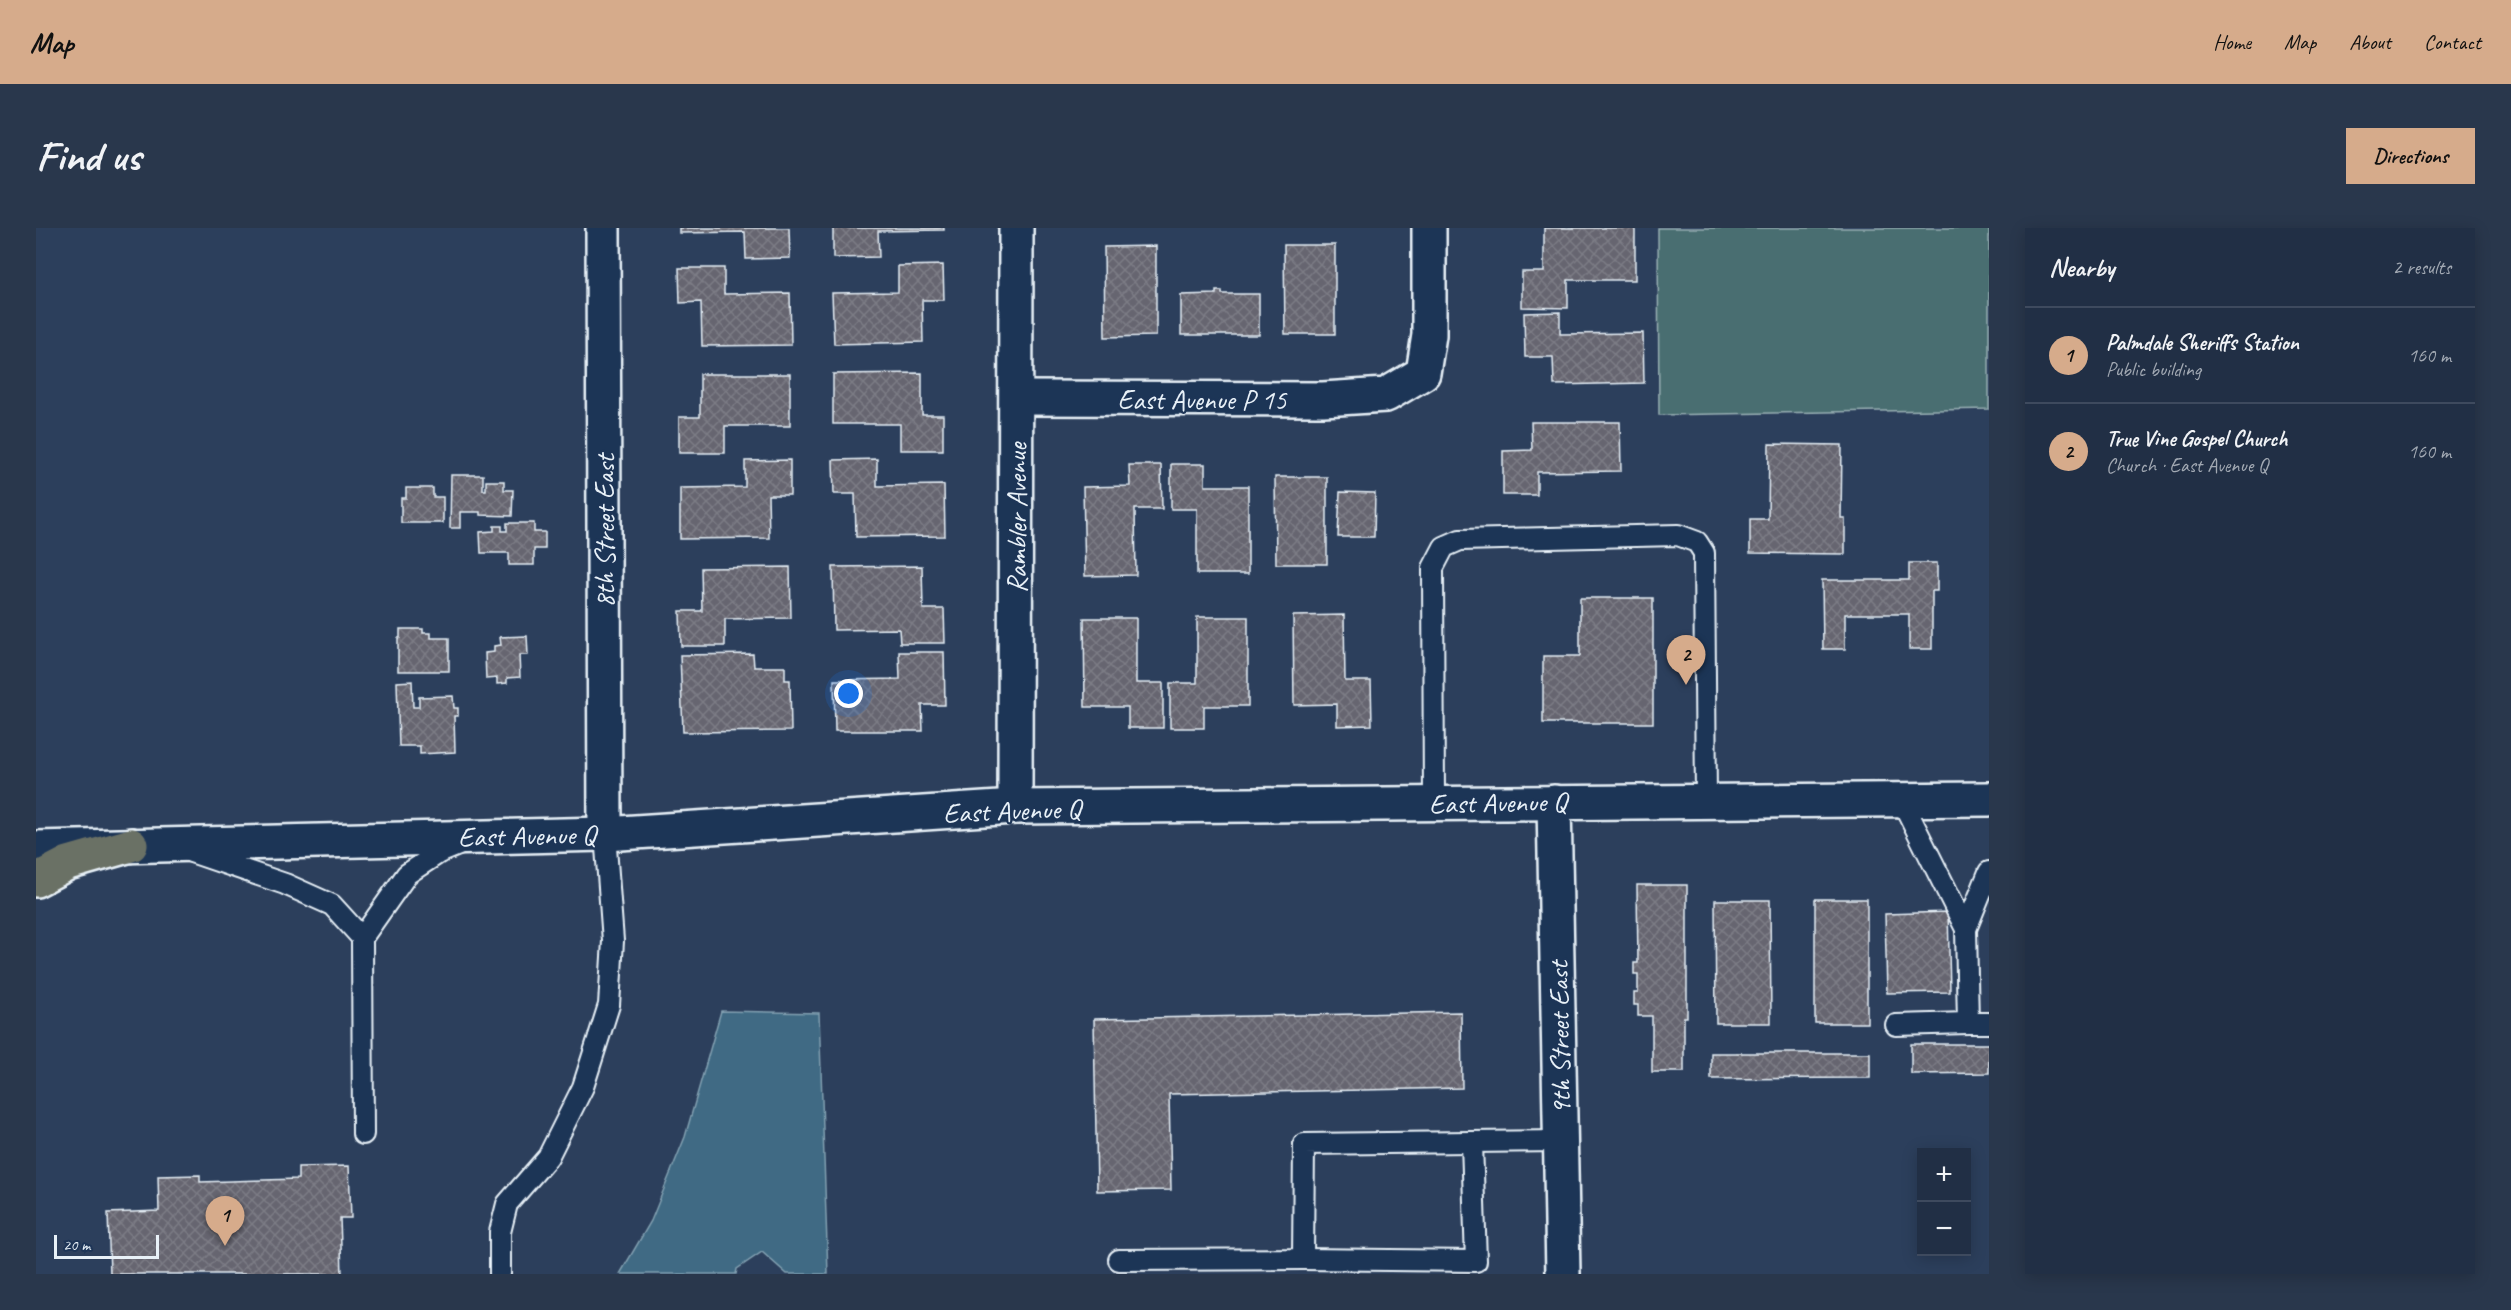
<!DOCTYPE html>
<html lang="en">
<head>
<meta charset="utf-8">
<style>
	:root { --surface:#212f45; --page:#29374c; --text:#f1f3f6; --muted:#a2a9b3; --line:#3e4a5e; --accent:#d6ab8b }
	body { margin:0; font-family:Caveat,sans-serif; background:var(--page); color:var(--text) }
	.controls { position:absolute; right:18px; bottom:18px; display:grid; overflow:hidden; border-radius:0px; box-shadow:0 3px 15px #0003 }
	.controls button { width:54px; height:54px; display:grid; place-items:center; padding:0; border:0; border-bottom:2px solid var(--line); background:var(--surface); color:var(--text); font:30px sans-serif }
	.scale { position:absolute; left:18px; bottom:15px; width:105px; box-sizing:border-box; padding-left:6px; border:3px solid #e8f1f8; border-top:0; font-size:16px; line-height:21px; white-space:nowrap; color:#e8f1f8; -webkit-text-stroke:4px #1d3557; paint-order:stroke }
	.you { position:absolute; left:813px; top:466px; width:21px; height:21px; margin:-15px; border:4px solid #fff; border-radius:50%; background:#1a73e8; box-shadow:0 0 0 9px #1a73e833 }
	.badge { display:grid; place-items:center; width:39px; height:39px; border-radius:50%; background:var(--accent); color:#111; font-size:20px; font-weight:700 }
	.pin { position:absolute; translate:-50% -50px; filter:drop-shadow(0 2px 3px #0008) }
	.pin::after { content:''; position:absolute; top:32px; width:21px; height:18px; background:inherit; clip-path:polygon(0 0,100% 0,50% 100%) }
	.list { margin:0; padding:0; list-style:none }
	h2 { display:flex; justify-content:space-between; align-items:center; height:78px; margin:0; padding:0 24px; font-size:26px }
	h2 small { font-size:20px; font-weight:400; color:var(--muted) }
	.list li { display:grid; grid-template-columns:39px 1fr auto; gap:18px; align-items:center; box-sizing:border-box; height:96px; padding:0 24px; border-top:2px solid var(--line) }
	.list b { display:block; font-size:22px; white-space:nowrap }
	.list p { margin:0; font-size:20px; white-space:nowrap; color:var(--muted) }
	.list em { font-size:20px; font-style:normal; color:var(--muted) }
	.map { position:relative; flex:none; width:1953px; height:1046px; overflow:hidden; border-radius:0px }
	header { display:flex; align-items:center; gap:36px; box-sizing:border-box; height:84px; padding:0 30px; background:var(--accent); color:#111 }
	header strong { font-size:28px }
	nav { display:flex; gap:33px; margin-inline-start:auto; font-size:21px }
	.intro { display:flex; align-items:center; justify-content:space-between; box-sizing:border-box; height:144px; padding:0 36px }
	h1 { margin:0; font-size:42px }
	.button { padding:15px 27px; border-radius:0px; background:var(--accent); color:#111; font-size:21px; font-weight:700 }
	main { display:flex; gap:36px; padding:0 36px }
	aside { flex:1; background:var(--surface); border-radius:0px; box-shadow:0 3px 15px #0003 }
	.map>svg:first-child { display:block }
</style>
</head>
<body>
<header>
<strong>Map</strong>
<nav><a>Home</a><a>Map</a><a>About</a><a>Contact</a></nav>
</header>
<div class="intro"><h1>Find us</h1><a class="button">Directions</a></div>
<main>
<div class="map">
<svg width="1953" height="1046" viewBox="0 0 1953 1046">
	<defs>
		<pattern id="building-cross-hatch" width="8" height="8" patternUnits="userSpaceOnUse" patternTransform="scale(1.5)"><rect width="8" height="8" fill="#666570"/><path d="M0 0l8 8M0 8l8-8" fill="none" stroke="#7c7c85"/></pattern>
	</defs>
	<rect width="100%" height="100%" fill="#2c3f5c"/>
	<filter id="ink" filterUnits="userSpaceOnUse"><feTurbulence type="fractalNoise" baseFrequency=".0167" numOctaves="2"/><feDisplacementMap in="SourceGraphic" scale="12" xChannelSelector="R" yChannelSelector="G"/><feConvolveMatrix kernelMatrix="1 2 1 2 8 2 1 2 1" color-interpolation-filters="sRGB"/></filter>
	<g filter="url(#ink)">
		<!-- grass -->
		<path fill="#4a6e71" stroke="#99b0b4" stroke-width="1.5" d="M1622 0H1953V181L1623 187Z"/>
		<!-- water -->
		<path fill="#3f6b84" stroke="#83a1b2" stroke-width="1.5" d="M685 783 783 785 792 1046H751L726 1024 701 1041 700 1046H584L615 993 649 909Z"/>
		<!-- building -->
		<g fill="url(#building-cross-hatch)" stroke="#e8f1f8" stroke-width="1.5">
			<path d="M643 0H753L754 30 710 31 709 4 643 5Z"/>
			<path d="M797 0H908V2L842 3 843 29 797 30Z"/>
			<path d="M1508 0H1599V52H1532V80L1486 79V44H1508Z"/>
			<path d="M1248 17H1299V106H1249Z"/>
			<path d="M1120 18V108L1069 109 1068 19Z"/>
			<path d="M907 37 908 72H886L887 114 798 116 796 65 862 64V38Z"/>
			<path d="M643 40H688V66L754 65 755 117 666 118 665 74 644 75Z"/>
			<path d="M1180 63H1186V66H1223V107H1145V67L1180 66Z"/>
			<path d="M1524 84V106L1607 105 1608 155 1518 157 1517 129H1489L1488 85Z"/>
			<path d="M886 145V187H907V222H864V196H797V146Z"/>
			<path d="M664 146H754V198H689V225H643V189H664Z"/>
			<path d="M1495 194H1584L1585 243 1501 244V267H1467V223L1496 222Z"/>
			<path d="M1733 216 1806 217 1805 290H1809V326L1714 325V291H1732Z"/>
			<path d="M841 231V258L908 257 909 308 820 309 819 266H798L797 232Z"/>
			<path d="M754 232V267H732L733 310 644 311V260L709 259V233Z"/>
			<path d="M1135 236H1169V258H1212V346H1161V281H1135Z"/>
			<path d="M1093 237H1125L1126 281H1099L1100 347 1049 348 1047 259 1094 258Z"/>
			<path d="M415 247H447V262H450V253H468V262H477L476 288 444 287V284H424V300H414Z"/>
			<path d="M1239 249H1291V336H1240Z"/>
			<path d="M370 260H397V269H407V295H365V270H370Z"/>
			<path d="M1304 264 1339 265 1338 309H1302Z"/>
			<path d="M471 295H498V304H509V321H498V337H473V325H445L444 304 458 303V298H466V303H471Z"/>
			<path d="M1873 335H1901V363H1896V421H1873V386H1809V421H1787L1786 352H1873Z"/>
			<path d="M886 338 887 381H908L909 415H864L863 401 798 402 797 339Z"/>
			<path d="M754 339 755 390 689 391V418H645L644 383H666L665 340Z"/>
			<path d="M1544 370H1617V495H1507V428H1544Z"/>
			<path d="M1308 387 1309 453H1335L1336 497 1301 498V476L1258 477 1257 388Z"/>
			<path d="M1161 389H1212V478H1168V500H1134V455H1161Z"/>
			<path d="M1048 390H1100V455H1127V500H1092V479H1049Z"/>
			<path d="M364 401H387V405H395V410H413V443H362V410H364Z"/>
			<path d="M491 408 492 427H483L484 449 471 450V455L461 456V450L450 451 449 425 458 424V418L465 417 464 409Z"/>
			<path d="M863 424H908L909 477H886L887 503H799L798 452 864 451Z"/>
			<path d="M717 426 718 439H749V452H754L755 503 647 504 644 427Z"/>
			<path d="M376 453 377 479H383V469L417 468 418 480H422V488H418L419 524 384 526V518H363L361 454Z"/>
			<path d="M1601 657H1651V789H1648V844H1616V788H1602V777H1598V765H1602V746H1598V735H1602Z"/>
			<rect x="1779" y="671" width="52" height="124"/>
			<path d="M1679 672H1734L1735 795H1680Z"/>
			<path d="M1912 684 1914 764 1851 765 1849 686Z"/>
			<path d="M1425 784 1426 860 1133 866 1135 962 1061 963 1058 791Z"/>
			<path d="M1875 816H1953V845L1875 846Z"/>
			<path d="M1675 825H1834V850L1675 851Z"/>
			<path d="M313 938 315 990H304L306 1046H74L72 985 123 983 122 948 164 947V954L262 951V939Z"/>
		</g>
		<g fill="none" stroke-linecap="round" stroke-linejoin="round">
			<!-- service casing -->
			<g stroke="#e8f1f8" stroke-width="24">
				<g id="service">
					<path d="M1865 571 1930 701 1953 644"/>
					<path d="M1398 575 1397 340 1408 319 1424 312 1642 307 1661 314 1668 325 1670 572"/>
					<path d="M155 624 249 656 296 677 326 710"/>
					<path d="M1930 701 1932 795H1953"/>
					<path d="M1860 797 1932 795"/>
					<path d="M327 906 326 710 371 646 403 625 425 616"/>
					<path d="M1267 1031 1440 1033 1436 915"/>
					<path d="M1083 1032 1267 1031 1268 916 1525 913"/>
					<path d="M464 1046V1004L471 976 512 929 547 859 573 777 577 713 569 606"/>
				</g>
			</g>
			<!-- minor casing -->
			<g stroke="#e8f1f8" stroke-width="38">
				<g id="minor">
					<path d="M567 0 569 606"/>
					<path d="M981 170 1287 171 1350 167 1387 145 1393 107V0"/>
					<path d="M1518 574 1527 1046"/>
					<path d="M979 579 980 0"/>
				</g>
			</g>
			<!-- secondary casing -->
			<g stroke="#e8f1f8" stroke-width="38">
				<path id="secondary" d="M0 620 569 606 979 579 1953 571"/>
			</g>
			<!-- primary casing -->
			<g stroke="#e8f1f8" stroke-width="38">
				<path id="primary" d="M0 652 32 635 95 617"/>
			</g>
			<!-- service -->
			<use href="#service" stroke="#1d3557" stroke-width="20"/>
			<!-- minor -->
			<use href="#minor" stroke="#1d3557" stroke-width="33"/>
			<!-- secondary -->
			<use href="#secondary" stroke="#1d3557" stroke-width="33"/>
			<!-- primary -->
			<use href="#primary" stroke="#6b7165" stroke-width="33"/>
		</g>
	</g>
	<g text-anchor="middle" stroke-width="4.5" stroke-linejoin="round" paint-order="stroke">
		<!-- street labels -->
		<g font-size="28" fill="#e8f1f8" stroke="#1d3557">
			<text x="1166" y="181">East Avenue P 15</text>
			<text transform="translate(980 290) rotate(-90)" y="10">Rambler Avenue</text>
			<text transform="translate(568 303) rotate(-90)" y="10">8th Street East</text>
			<text transform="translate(1462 574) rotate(-1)" y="10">East Avenue Q</text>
			<text transform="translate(976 582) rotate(-2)" y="10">East Avenue Q</text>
			<text transform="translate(491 607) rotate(-1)" y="10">East Avenue Q</text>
			<text transform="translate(1523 810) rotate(-91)" y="10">9th Street East</text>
		</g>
	</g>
</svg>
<div class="controls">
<button>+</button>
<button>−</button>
</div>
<div class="scale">20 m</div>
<div class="you"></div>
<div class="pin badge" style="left:189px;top:1018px">1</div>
<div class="pin badge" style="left:1650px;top:457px">2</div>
</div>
<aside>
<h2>Nearby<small>2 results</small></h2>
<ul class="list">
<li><span class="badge">1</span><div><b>Palmdale Sheriffs Station</b><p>Public building</p></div><em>160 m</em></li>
<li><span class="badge">2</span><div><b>True Vine Gospel Church</b><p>Church · East Avenue Q</p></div><em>160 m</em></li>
</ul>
</aside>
</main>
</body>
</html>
